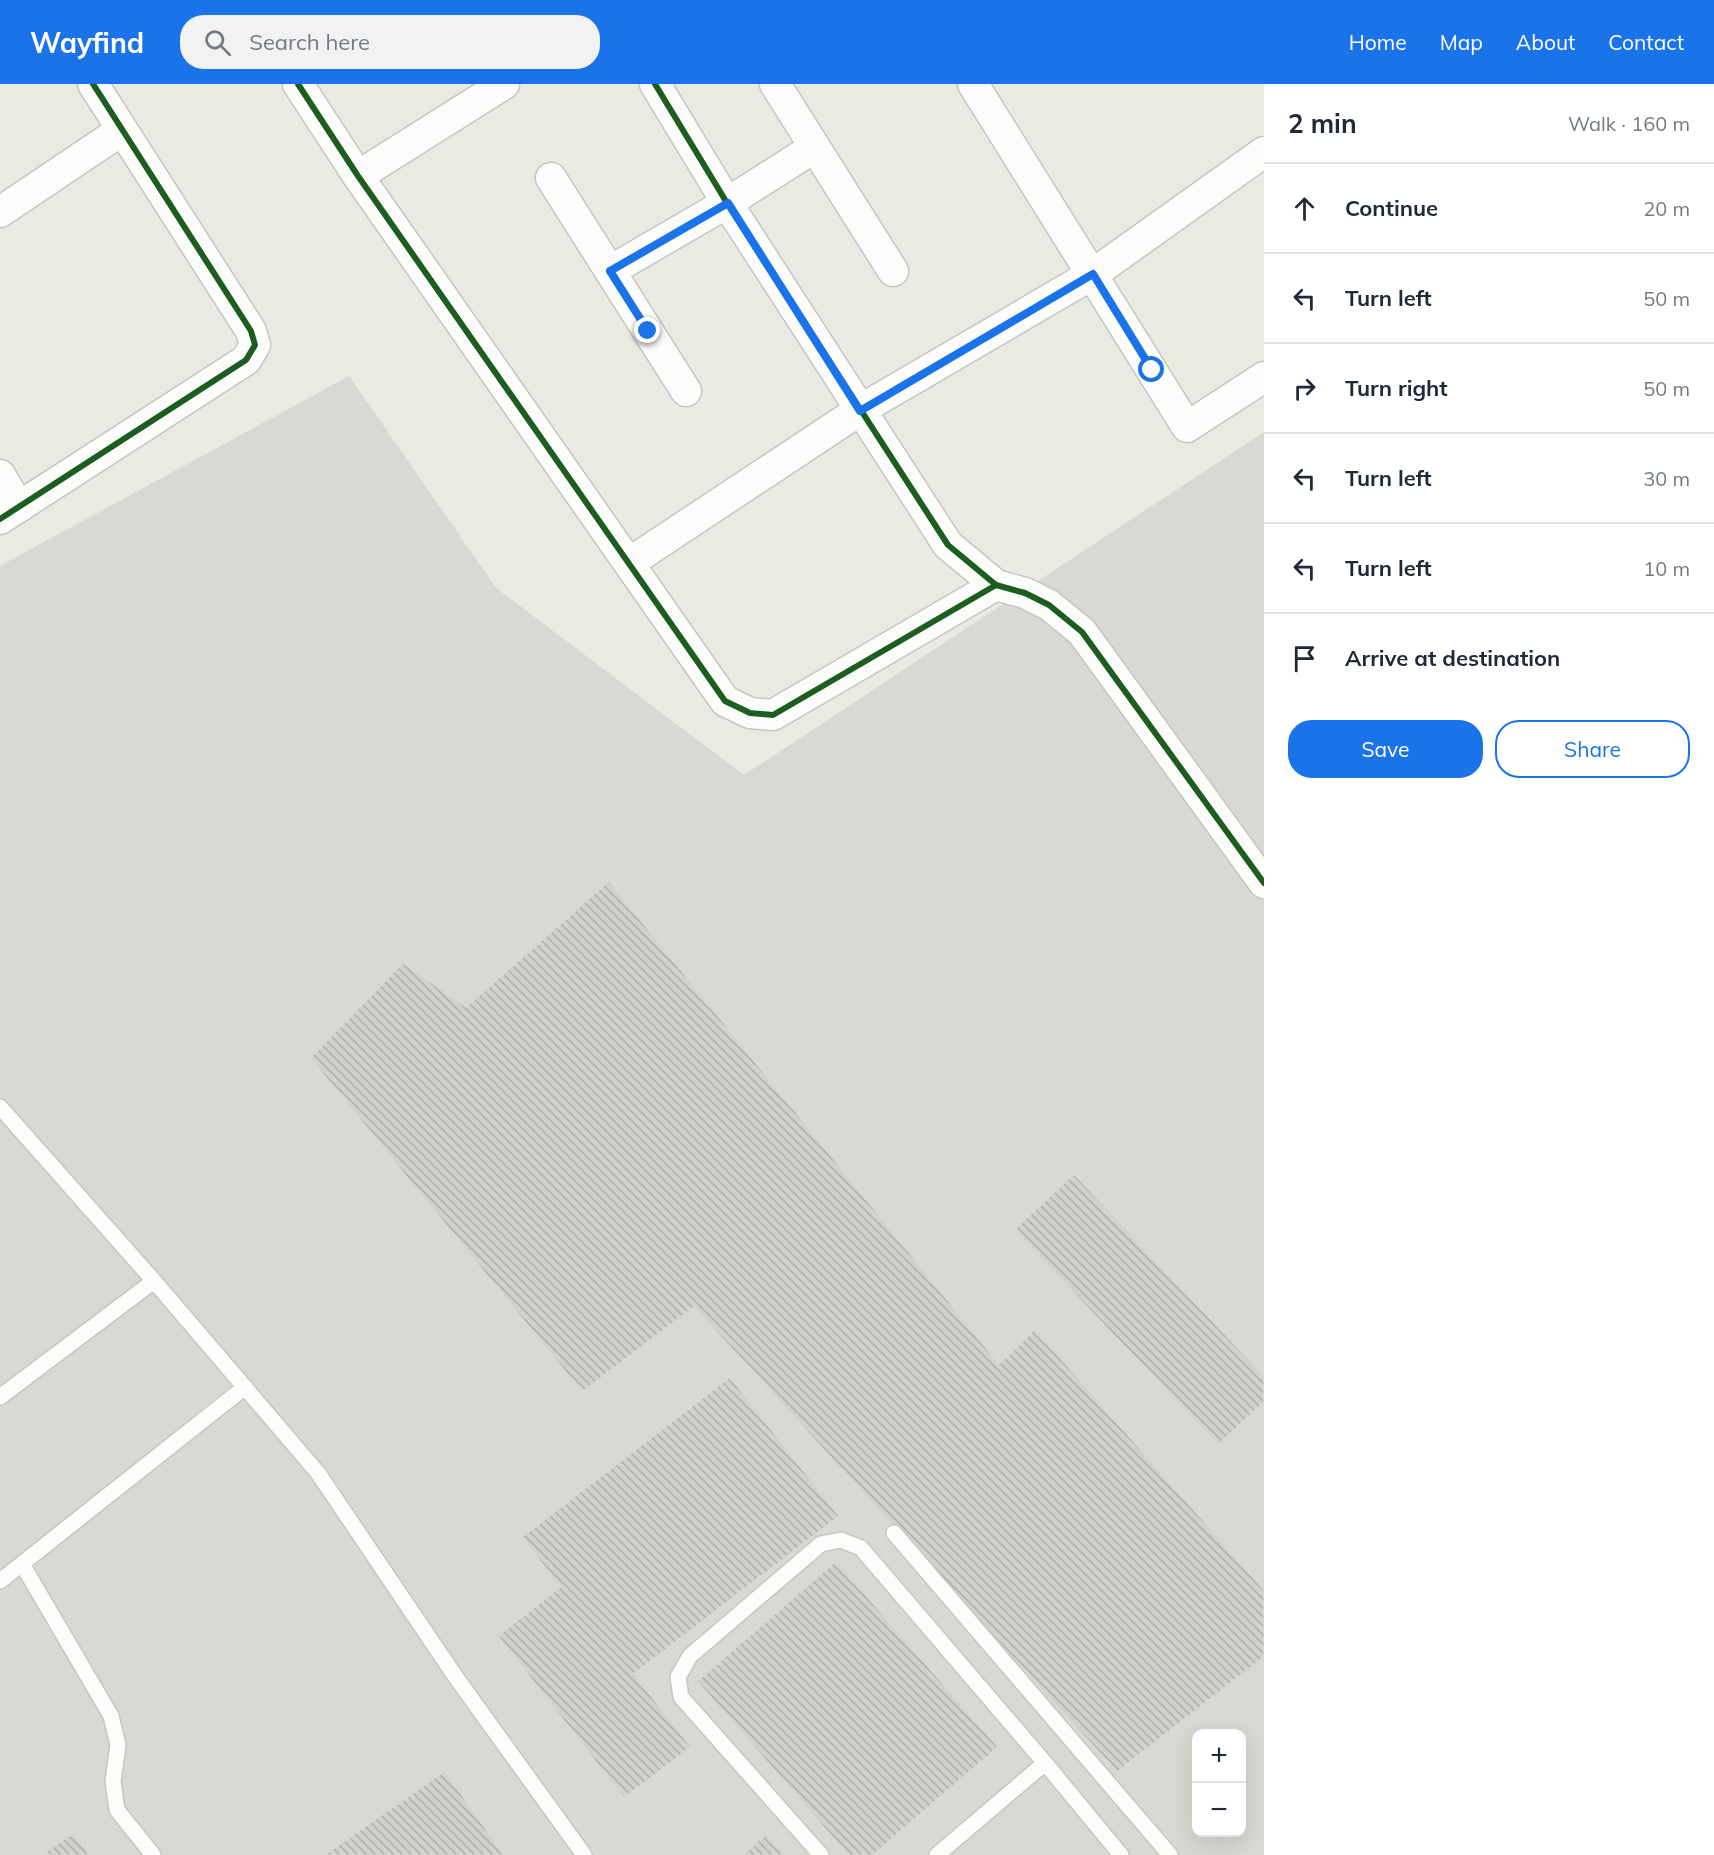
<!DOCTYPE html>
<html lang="en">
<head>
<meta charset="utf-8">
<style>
	:root { --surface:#fff; --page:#f2f2f3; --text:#1f2937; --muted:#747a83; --line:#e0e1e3; --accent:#1a73e8 }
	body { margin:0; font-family:Mulish,sans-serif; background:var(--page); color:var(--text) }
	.controls { position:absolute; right:18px; bottom:18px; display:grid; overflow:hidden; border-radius:12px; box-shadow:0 6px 24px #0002 }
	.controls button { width:54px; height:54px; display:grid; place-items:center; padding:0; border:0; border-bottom:2px solid var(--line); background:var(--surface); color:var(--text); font:30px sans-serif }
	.stop { position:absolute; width:18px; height:18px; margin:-14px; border:4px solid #1a73e8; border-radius:50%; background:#fff }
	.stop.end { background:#1a73e8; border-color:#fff; box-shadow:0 2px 6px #0008 }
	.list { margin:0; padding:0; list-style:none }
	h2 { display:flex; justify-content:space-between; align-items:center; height:78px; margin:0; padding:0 24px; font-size:26px }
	h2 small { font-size:20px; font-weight:400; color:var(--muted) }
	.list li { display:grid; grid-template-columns:39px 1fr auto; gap:18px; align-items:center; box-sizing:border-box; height:90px; padding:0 24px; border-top:2px solid var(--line) }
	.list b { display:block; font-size:22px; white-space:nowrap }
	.list em { font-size:20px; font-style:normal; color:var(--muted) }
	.actions { display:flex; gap:12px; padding:18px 24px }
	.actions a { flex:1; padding:14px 0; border:2px solid var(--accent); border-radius:24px; text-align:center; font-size:21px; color:var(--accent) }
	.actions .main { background:var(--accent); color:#fff }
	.icon { flex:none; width:33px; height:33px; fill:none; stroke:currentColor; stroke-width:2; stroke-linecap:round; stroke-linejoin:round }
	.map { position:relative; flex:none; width:1264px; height:1771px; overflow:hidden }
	header { display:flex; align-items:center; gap:36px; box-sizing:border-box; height:84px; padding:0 30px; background:var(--accent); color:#fff }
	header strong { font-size:28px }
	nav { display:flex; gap:33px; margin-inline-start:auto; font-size:21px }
	.search { width:420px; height:54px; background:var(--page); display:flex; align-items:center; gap:15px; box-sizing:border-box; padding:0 21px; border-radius:24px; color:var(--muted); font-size:22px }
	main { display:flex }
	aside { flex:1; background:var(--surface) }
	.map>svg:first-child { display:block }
</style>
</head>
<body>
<header>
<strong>Wayfind</strong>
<div class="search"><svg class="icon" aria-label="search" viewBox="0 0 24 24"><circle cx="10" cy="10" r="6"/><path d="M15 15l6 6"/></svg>Search here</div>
<nav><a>Home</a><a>Map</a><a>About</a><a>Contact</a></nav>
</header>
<main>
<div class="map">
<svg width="1264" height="1771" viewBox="0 0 1264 1771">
	<defs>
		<pattern id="building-back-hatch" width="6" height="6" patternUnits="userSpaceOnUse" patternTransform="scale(1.5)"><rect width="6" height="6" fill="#d2d2cd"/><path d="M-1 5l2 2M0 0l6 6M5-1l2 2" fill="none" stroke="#adaeaa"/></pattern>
	</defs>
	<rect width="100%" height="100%" fill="#eae9e2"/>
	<!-- industrial -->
	<path fill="#d9d8d2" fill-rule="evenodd" d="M349 292 496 504 744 691 1264 348V1771H0V482ZM1196 1650H1242V1748H1196Z"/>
	<!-- building -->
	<g fill="url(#building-back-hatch)" stroke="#dad8d2" stroke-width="1.5">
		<path d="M609 797 999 1280 1035 1245 1264 1506V1573L1117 1688 694 1223 582 1308 310 974 403 879 466 923Z"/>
		<path d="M1074 1090 1264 1292V1318L1218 1361 1014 1146Z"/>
		<path d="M730 1293 839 1432 634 1590 691 1663 624 1714 498 1552 560 1503 522 1453Z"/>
		<path d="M836 1477 998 1663 873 1771H848L697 1597Z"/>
		<path d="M445 1687 504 1771H324Z"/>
		<path d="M74 1749 89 1771H41Z"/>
		<path d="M767 1750 785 1771H742Z"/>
	</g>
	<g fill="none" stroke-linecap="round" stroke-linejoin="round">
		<!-- lane casing -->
		<g stroke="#c6c7c5" stroke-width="18">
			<g id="lane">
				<path d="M0 1023 154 1197 318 1389 455 1592 584 1771"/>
				<path d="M0 1313 154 1197"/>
				<path d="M894 1449 1170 1771"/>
				<path d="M22 1480 111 1632 118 1661 113 1697 117 1726 153 1771"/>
				<path d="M0 1497 245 1303"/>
				<path d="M821 1771 681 1613 678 1593 690 1572 821 1460 841 1456 861 1464 1045 1679 1121 1771"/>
				<path d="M937 1771 1045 1679"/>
			</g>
		</g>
		<!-- street casing -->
		<g stroke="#c6c7c5" stroke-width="33">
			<g id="street">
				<path d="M298 0 358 92 725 617 750 629 773 631 996 501"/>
				<path d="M655 0 727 119 948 461 996 501 1025 509 1049 521 1082 548 1264 799"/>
				<path d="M775 0 893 187"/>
				<path d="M973 0 1187 343 1264 293"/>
				<path d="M358 92 504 0"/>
				<path d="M551 94 686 307"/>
				<path d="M0 128 122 46"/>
				<path d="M610 187 727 119 815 63"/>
				<path d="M0 391 19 423"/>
				<path d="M0 435 246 276 255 261 251 247 93 0"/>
				<path d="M629 479 860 326 1093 190 1264 68"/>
			</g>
		</g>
		<!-- lane -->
		<use href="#lane" stroke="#fcfcfb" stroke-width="15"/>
		<!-- street -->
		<use href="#street" stroke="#fcfcfb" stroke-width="30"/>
		<!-- cycleway casing -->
		<g stroke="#fff" stroke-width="10">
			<g id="cycleway">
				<path d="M298 0 358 92 725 617 750 629 773 631 996 501"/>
				<path d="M655 0 727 119 948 461 996 501 1025 509 1049 521 1082 548 1264 799"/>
				<path d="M0 435 246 276 255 261 251 247 93 0"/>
			</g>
		</g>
		<!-- cycleway -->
		<use href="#cycleway" stroke="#1b5e20" stroke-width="6"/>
	</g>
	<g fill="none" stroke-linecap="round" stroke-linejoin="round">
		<!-- route -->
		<path stroke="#1a73e8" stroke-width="8" d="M648 247 610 187 728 119 860 327 1093 190 1152 286"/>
	</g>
</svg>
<div class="controls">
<button>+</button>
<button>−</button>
</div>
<div class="stop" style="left:1152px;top:286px"></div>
<div class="stop end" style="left:648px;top:247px"></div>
</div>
<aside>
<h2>2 min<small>Walk · 160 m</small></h2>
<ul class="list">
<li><svg class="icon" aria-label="ahead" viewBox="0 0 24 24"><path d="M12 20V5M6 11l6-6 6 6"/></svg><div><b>Continue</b></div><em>20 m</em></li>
<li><svg class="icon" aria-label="left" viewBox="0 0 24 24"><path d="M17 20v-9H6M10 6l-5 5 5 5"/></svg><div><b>Turn left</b></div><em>50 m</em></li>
<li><svg class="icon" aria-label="right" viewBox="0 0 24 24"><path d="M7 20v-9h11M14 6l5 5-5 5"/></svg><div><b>Turn right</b></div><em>50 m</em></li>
<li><svg class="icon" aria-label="left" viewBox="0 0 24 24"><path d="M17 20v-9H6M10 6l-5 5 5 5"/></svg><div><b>Turn left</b></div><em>30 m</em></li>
<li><svg class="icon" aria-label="left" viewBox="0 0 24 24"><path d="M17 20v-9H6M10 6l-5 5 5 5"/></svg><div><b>Turn left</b></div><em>10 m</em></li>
<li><svg class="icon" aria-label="arrive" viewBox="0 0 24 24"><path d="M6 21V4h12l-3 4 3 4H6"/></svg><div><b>Arrive at destination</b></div></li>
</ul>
<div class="actions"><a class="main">Save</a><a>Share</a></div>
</aside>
</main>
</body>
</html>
